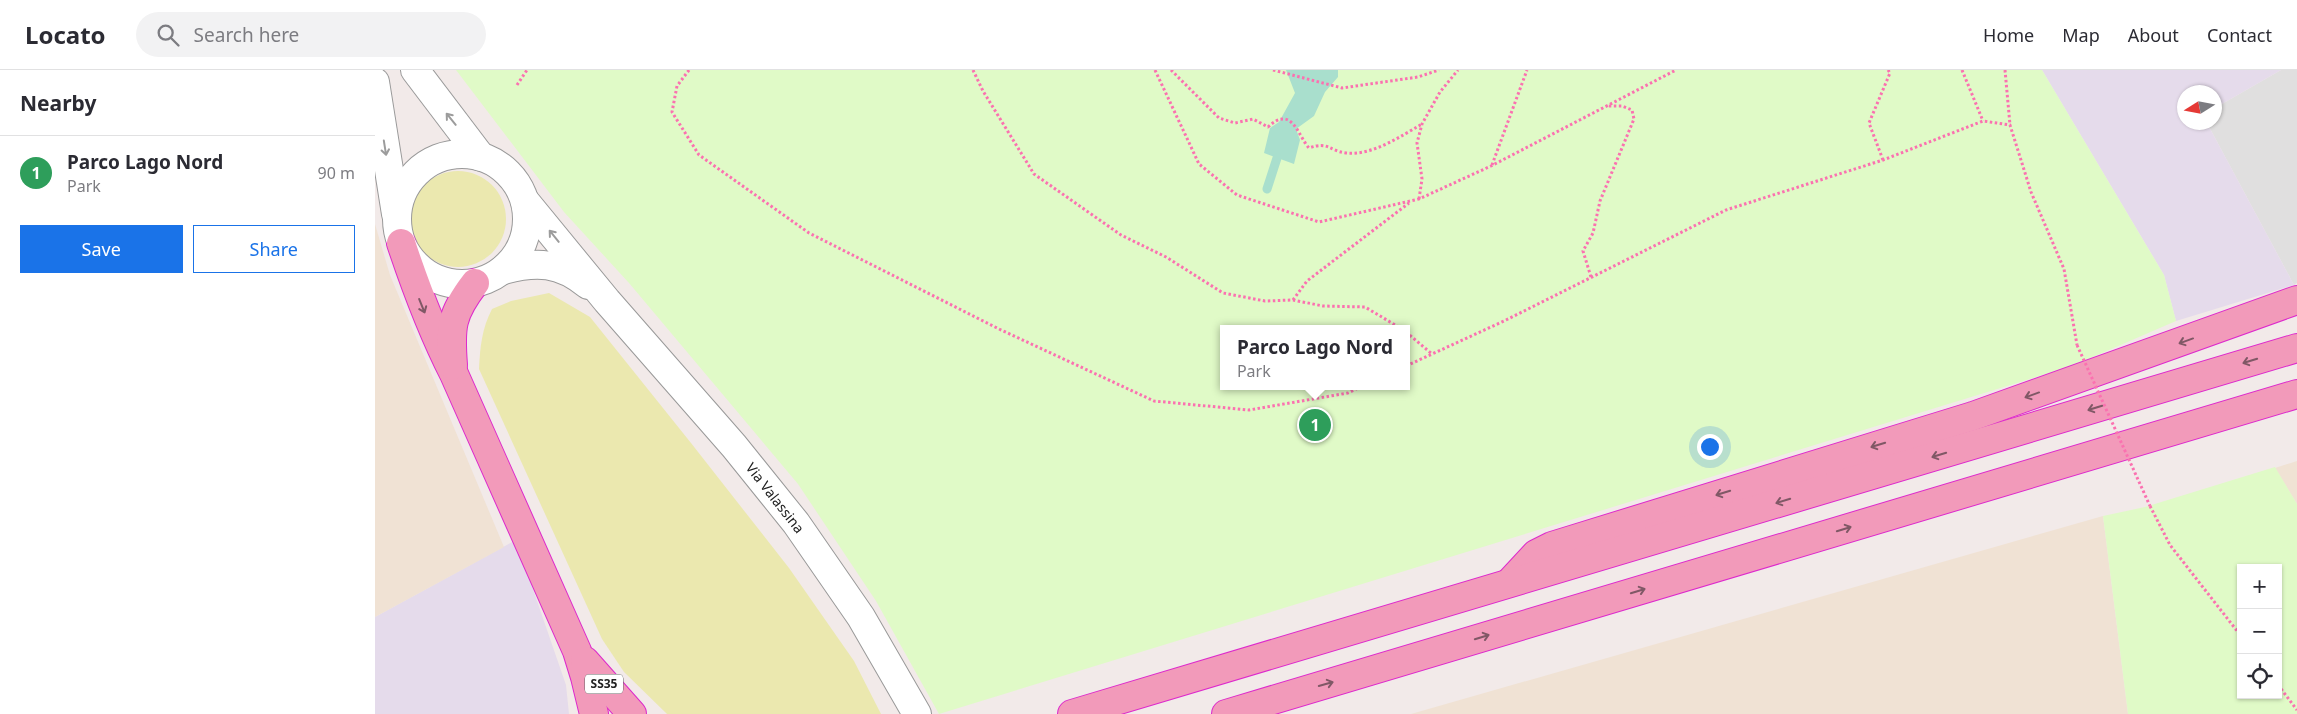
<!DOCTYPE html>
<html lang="en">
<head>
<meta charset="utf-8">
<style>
	:root { --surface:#fff; --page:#f2f2f3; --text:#2b2b33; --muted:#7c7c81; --line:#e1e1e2; --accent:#1a73e8 }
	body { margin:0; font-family:"Noto Sans",sans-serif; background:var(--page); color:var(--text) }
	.controls { position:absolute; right:15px; bottom:15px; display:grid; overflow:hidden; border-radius:0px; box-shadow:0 1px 4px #0004 }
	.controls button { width:45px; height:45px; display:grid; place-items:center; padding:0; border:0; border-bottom:1px solid var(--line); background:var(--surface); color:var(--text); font:25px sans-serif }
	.compass { position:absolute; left:1802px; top:15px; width:45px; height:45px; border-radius:50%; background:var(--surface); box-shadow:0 1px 4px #0004; rotate:259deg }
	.you { position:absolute; left:1334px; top:376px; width:18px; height:18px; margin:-12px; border:4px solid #fff; border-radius:50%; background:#1a73e8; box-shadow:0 0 0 8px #1a73e833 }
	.badge { display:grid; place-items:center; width:32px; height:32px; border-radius:50%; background:var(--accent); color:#fff; font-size:16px; font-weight:700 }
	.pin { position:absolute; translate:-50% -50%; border:2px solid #fff; box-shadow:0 1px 5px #0006 }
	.popup { position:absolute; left:845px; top:255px; width:190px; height:65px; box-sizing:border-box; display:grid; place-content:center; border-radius:0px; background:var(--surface); filter:drop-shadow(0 1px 4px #0005); font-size:16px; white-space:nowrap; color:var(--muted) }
	.popup b { font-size:19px; color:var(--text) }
	.popup::after { content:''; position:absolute; left:50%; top:100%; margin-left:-10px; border:10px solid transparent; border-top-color:var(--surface) }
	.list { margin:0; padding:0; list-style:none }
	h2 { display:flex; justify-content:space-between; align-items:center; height:65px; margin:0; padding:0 20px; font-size:21px }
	h2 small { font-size:16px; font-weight:400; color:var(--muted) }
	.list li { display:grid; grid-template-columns:32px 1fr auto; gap:15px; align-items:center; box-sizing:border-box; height:75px; padding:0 20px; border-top:1px solid var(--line) }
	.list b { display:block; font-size:19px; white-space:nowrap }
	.list p { margin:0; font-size:16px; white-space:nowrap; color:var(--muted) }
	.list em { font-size:16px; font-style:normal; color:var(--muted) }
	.actions { display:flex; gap:10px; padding:15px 20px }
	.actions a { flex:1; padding:11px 0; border:1px solid var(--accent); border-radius:0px; text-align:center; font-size:18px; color:var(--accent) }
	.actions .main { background:var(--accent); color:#fff }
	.icon { flex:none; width:28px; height:28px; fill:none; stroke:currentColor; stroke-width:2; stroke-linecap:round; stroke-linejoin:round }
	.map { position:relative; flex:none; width:1922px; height:644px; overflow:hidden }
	header { display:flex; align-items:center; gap:30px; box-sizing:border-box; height:70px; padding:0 25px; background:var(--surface); border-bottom:1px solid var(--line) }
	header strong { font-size:24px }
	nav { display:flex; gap:28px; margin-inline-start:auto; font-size:18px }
	.search { width:350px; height:45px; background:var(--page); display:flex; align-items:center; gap:12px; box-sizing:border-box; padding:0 18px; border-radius:28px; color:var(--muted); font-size:19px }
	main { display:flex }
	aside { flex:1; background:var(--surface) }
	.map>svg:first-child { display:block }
</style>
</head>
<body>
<header>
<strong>Locato</strong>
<div class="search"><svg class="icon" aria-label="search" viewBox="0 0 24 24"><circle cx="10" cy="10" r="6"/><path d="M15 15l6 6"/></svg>Search here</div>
<nav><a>Home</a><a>Map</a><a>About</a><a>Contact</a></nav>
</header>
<main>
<aside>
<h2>Nearby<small></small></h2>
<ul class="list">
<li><span class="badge" style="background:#2e9e5b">1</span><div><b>Parco Lago Nord</b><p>Park</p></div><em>90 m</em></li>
</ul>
<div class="actions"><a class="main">Save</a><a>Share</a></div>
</aside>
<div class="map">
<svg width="1922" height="644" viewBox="0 0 1922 644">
	<rect width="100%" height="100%" fill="#f2eae9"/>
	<!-- residential -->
	<path fill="#e0dfdf" d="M1906 0H1922V213L1919 215 1832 53 1840 52V38Z"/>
	<!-- industrial -->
	<g fill="#e5dbeb">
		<path d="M1667 0H1906L1840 38V22H1810V52L1832 53 1919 215 1801 251 1789 205Z"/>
		<path d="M141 470 191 615 194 644H0V547Z"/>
	</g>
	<!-- farmland -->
	<g fill="#f0e2d4">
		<path d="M0 154 15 205 129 477 0 547Z"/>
		<path d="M1922 391V434L1900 398Z"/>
		<path d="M1728 446 1753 644H1036Z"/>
	</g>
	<!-- grass -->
	<g fill="#ebe8af">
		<circle cx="83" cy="149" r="48"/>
		<path d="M174 223 215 247 316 373 414 498 479 591 506 644H292L249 602 227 569 104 299C105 277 107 258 117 239L136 231Z"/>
	</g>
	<!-- park -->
	<g fill="#e0fac7" fill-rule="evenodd">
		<path d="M81 0H1667L1789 205 1801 251 1697 296 564 644 501 531 423 414 254 213 189 142ZM849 259H1031V316H849Z"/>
		<path d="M1900 397 1922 434V644H1753L1728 446 1770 437ZM1866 498H1903V625H1866Z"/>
	</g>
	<!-- water -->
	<path fill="#a9dfcd" d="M911 0H963V7L950 22 939 46 921 59 925 70 919 94 889 83 895 58 904 52 920 23Z"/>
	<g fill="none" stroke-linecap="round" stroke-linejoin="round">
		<!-- stream -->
		<path stroke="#a9dfcd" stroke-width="9" d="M892 119 902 88"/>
		<!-- tertiary casing -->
		<g stroke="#999" stroke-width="30">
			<g id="tertiary">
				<path d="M40 0 106 87"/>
				<path d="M0 12 21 144"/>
				<circle cx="87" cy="149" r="65"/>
				<path d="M150 131 232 231 359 376 421 453 486 547 542 644"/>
				<path d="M128 200C162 191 185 192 213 215"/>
			</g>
		</g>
		<!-- trunk casing -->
		<g stroke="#dd29cc" stroke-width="30">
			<g id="trunk">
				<path d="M26 173C41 218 57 261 79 304L202 581 210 607 219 644"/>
				<path d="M78 295C75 257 76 244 100 213"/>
				<path d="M1135 512 1161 484 1177 476 1598 346 1922 230"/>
				<path d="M210 591 257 644"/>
				<path d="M697 644 1922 278"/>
				<path d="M851 644 1922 324"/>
			</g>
		</g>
		<!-- path -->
		<g stroke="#fb71b0" stroke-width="3" stroke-dasharray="2.5 2.5" stroke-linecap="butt">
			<path d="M314 0 302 16 297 42 324 85 434 163 624 259 779 331 874 340 973 323 987 316"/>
			<path d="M598 0 608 21 659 104 746 165 791 187 848 223 890 231 918 230 948 236 990 237 1027 259"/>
			<path d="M780 0 824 94 862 125 944 152 1044 129 1116 96 1301 0"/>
			<path d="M796 0 844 48 860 53 878 49 893 57C917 34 923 66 934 78 954 71 954 81 971 83 997 86 1026 66 1047 54"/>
			<path d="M898 0 967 18 1043 7 1064 0"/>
			<path d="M1587 0 1608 51"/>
			<path d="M1630 0 1635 55"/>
			<path d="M142 15 152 0"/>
			<path d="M1508 90 1494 53 1515 3 1513 0"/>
			<path d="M1117 95 1152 0"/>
			<path d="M1044 129 1047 109 1042 73 1047 54 1065 22 1083 0"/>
			<path d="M1216 207 1208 181 1218 163 1225 131 1259 49 1257 40 1247 36H1232"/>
			<path d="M918 230 932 211 1034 133"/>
			<path d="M1031 262 1057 284"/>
			<path d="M1031 296 1129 251 1351 140 1508 90 1608 51 1635 55 1656 122 1689 199 1702 275"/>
			<path d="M1775 436 1795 475 1866 566"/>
			<path d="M1903 615 1922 640"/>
		</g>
		<!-- tertiary -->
		<use href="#tertiary" stroke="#fff" stroke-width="28"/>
		<!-- trunk -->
		<use href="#trunk" stroke="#f29aba" stroke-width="28"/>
		<!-- path-bridge -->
		<path stroke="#fb71b0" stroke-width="3" stroke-dasharray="2.5 2.5" stroke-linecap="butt" d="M1702 275 1775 436"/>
	</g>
	<!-- one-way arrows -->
	<defs><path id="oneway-shaft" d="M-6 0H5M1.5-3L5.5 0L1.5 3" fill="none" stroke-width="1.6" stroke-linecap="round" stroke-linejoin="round" transform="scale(1.25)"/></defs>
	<g stroke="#9c9c9c">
		<use href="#oneway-shaft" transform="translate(76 49) rotate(-129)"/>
		<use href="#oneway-shaft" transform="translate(10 78) rotate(81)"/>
		<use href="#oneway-shaft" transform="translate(179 166) rotate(-129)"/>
	</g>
	<g stroke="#805866">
		<use href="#oneway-shaft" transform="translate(47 236) rotate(68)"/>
		<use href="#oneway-shaft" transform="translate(1811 271) rotate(160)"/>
		<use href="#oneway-shaft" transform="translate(1875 291) rotate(163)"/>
		<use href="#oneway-shaft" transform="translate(1657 325) rotate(160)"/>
		<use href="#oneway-shaft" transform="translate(1720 338) rotate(163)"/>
		<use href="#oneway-shaft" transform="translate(1503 375) rotate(163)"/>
		<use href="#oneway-shaft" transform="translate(1564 385) rotate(163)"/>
		<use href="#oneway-shaft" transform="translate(1348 423) rotate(163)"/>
		<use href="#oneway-shaft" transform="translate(1408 431) rotate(163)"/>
		<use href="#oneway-shaft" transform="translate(1469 459) rotate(-17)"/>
		<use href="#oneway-shaft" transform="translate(1263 521) rotate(-17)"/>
		<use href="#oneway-shaft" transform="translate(1107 567) rotate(-17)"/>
		<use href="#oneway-shaft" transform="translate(951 614) rotate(-16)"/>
	</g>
	<g text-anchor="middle" stroke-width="5" stroke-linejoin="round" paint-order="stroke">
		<!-- shield labels -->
		<rect fill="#fff" stroke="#646464" stroke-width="1" x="210" y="604.5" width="38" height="19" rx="4"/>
		<g font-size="12" font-weight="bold" fill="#222">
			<text x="229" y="618">SS35</text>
		</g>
		<!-- street labels -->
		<g font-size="14" fill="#222" stroke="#fff">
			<text transform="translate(400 428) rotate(52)" y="5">Via Valassina</text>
		</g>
	</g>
</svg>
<div class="controls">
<button>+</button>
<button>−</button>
<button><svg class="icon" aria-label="locate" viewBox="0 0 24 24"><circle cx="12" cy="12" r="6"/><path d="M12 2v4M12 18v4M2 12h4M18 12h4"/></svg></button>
</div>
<svg class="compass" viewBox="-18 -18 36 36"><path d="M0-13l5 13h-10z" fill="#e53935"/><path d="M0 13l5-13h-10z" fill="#7c7c81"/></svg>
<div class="you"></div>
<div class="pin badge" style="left:940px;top:355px;background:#2e9e5b">1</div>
<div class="popup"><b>Parco Lago Nord</b>Park</div>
</div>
</main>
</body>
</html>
